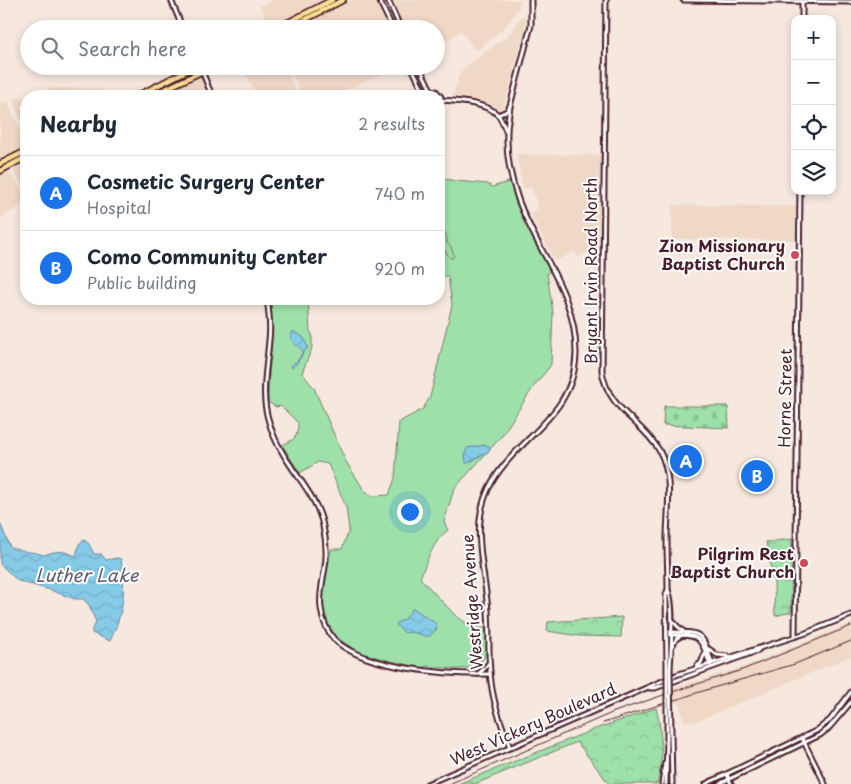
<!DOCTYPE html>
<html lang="en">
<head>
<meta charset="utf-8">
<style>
	:root { --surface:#fff; --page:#f2f2f3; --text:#1f2937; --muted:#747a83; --line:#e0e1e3; --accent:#1a73e8 }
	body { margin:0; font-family:"Playpen Sans",sans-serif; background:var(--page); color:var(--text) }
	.controls { position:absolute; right:15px; top:15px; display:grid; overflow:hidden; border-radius:10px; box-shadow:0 2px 8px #0003 }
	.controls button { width:45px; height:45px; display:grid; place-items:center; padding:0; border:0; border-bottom:1px solid var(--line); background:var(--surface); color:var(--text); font:25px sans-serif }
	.you { position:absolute; left:409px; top:511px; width:18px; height:18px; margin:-12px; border:4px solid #fff; border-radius:50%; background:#1a73e8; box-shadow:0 0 0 8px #1a73e833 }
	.badge { display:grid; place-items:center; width:32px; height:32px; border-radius:50%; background:var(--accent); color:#fff; font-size:16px; font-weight:700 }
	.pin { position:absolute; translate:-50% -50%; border:2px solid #fff; box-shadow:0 1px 5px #0006 }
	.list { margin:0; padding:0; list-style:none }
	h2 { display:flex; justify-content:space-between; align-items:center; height:65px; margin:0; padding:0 20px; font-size:21px }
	h2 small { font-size:16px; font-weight:400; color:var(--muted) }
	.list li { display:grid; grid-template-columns:32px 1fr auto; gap:15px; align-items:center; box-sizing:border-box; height:75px; padding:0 20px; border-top:1px solid var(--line) }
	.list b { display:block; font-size:19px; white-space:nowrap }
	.list p { margin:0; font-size:16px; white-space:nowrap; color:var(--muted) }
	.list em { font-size:16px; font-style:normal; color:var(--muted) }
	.icon { flex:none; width:28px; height:28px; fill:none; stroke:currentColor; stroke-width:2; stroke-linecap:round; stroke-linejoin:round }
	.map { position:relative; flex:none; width:851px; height:784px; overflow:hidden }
	.search { position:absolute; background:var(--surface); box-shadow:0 2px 8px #0003; left:20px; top:20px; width:425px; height:55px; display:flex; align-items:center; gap:12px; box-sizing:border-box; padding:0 18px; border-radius:28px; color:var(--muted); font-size:19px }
	.panel { position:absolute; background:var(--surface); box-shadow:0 2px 8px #0003; left:20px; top:90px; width:425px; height:215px; border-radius:20px }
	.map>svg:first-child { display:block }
</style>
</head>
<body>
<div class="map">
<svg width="851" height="784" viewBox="0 0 851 784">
	<defs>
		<pattern id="forest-crowns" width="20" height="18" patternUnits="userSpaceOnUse" patternTransform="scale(1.25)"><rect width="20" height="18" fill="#9ee0aa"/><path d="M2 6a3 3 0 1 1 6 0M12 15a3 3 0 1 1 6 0" fill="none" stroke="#8ac092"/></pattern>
		<pattern id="cemetery-stones" width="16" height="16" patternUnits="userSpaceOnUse" patternTransform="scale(1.25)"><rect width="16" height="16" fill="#9ee0aa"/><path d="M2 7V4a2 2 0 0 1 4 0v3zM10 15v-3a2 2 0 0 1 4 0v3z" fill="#8ac092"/></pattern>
		<pattern id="park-tufts" width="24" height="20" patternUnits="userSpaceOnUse" patternTransform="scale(1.25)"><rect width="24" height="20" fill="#9ee0aa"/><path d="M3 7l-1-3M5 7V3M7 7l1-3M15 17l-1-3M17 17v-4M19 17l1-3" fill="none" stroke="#8ac092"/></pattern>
		<pattern id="water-waves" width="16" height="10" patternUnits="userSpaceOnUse" patternTransform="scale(1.25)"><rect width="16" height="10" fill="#85cbe7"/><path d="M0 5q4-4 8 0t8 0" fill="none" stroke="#74aec6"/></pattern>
	</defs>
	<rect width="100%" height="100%" fill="#f6e8de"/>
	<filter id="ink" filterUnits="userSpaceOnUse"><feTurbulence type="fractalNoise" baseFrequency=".02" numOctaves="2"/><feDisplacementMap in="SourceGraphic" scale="10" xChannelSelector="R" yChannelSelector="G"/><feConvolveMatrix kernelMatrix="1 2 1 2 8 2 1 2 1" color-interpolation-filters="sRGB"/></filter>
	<g filter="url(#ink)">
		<!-- built -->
		<g fill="#f0d8c7">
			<path d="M273 0H323L269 26 260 6Z"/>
			<path d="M353 0H376L390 29H294Z"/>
			<path d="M391 0H521L520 5 507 25 476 51 461 31 436 47V29H405Z"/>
			<path d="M521 17H528L504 107 501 109 471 99 453 96 460 71 509 35Z"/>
			<path d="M242 66H283L298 96H257Z"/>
			<path d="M289 66H401L331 96H302Z"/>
			<path d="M200 74 209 96H156Z"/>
			<path d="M49 88 101 89 100 96H49Z"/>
			<path d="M12 98H26V133Z"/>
			<path d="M0 102H8L26 145V149L0 161Z"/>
			<path d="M516 154 601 155 600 243 587 253 577 257 574 252 555 261 530 213 538 208 532 188H523Z"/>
			<path d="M26 162V189L12 170Z"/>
			<path d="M8 171 26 196V203L0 218V175Z"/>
			<path d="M672 205 796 206V240L672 239Z"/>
			<path d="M851 623V656L695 722 684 721 679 704 673 702V688L744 667Z"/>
		</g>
		<!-- grass -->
		<path fill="#9ee0aa" stroke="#74806a" d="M439 178 457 181 488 184 492 187 511 181 516 204 552 271 547 273 553 313 551 365 534 386 501 437 454 489 444 522 448 530C433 541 427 561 420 578L455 615 473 628H487C486 635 487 644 486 652 481 677 443 667 426 666L423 668C386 659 328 655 323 606 322 588 328 568 331 549H342L349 530 346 507 328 464 318 462 300 473 282 445C295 439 298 438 298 423L281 406 276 407 268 402C267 367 277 333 269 299H308L310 332 312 333V348L302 373 314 388 345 460 364 490 373 496 389 495 395 478 399 422 423 409 430 397 452 305 448 276H439Z"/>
		<!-- forest -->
		<g fill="url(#forest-crowns)" stroke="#74806a">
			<path d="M439 217 447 238V243L451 247 454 255 452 259C440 250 439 231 439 217Z"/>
			<path d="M622 617 621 637 579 636 547 631 548 622Z"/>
			<path d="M656 708C662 728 664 764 657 784H609L577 742 475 784H458L595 729Z"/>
		</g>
		<!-- cemetery -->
		<path fill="url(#cemetery-stones)" stroke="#74806a" d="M664 406H728L729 428 663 425Z"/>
		<!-- park -->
		<path fill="url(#park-tufts)" stroke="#74806a" d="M792 539 791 612 775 616 774 583 766 542Z"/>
		<!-- water -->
		<g fill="url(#water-waves)" stroke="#6d869c">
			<path d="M293 331 304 338 308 348C302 352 299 363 292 368L291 366 299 359 303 351 292 341 291 335Z"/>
			<path d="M486 445 490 447 488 452 468 463H466L465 454 467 448Z"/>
			<path d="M0 523 10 547C21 552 32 551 44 555 58 550 61 550 76 556L79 544 84 540 89 544 94 554H101L106 560 117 558 121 559C126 591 124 611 110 641L92 633V629L96 622 89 605 83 599H75L47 589 18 581 0 564Z"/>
			<path d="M413 608 435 623 437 630H435L430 636C421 637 415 630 405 633L396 625 398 622 405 619Z"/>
		</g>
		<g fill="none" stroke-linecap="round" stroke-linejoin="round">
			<!-- secondary casing -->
			<g stroke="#4a1f2b" stroke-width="7">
				<g id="secondary">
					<path d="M171 0 183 29"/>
					<path d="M379 0 393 29"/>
					<path d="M388 0 401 29"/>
					<path d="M606 0 602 371C608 410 641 420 659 450 674 477 667 511 667 540 667 557 668 573 668 590L666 594 667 669"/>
					<path d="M683 0 851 2"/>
					<path d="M802 19V1"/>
					<path d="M200 66 212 96"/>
					<path d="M411 66 424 92"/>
					<path d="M419 66 431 90"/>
					<path d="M423 96 428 90 436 91 441 97 439 104"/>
					<path d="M441 100C457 101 489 103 499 116 502 121 504 126 506 131"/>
					<path d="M498 115 507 111 510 106 531 25V0"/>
					<path d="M267 299C269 312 271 326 269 340 267 368 260 395 269 422 272 432 276 442 281 450 295 476 317 496 323 526 326 539 327 554 325 567 323 580 319 595 321 608 322 620 328 634 337 642 369 669 448 675 490 674"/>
					<path d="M668 590C675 604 671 652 670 669"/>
					<path d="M672 620 677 626 683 631"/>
					<path d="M670 632C703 632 702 633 712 663"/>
					<path d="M670 635C701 635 700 636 710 665"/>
					<path d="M795 636 800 191"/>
					<path d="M672 646 677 638 681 636"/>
					<path d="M709 649 717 655 727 656"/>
					<path d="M697 666 701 663 705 653"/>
					<path d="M478 674 484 669 489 663"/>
					<path d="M650 688H655L757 651 759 649"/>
					<path d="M671 734 672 784"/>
					<path d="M802 738 825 784"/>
					<path d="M510 748C504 730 496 712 493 694 487 667 490 639 488 611 485 568 468 523 492 482 519 436 575 415 576 353 576 291 537 253 518 199 511 179 506 154 507 132 507 124 509 115 510 106"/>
					<path d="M727 774 731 784"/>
					<path d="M427 784 676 675 806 633 851 615"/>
					<path d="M662 784 665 763"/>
					<path d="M666 784 667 734"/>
					<path d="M706 784 816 731 830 720 851 692"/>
					<path d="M719 784 820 735 828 729 851 702"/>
				</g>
			</g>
			<!-- primary casing -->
			<g stroke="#4a1f2b" stroke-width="8">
				<g id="primary">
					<path d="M275 29 332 0"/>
					<path d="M287 29 343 0"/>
					<path d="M137 96 196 66"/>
					<path d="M151 96 213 66"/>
					<path d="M0 164 26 151"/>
					<path d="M0 171 26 157"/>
				</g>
			</g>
			<!-- secondary -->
			<use href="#secondary" stroke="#fff" stroke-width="3"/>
			<!-- primary -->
			<use href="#primary" stroke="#fdde96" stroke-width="4.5"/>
			<!-- rail -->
			<g stroke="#4a1f2b" stroke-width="1">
				<path d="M603 723 706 690 795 664 851 641"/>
				<path d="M449 784 614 712 678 690 742 670 851 626"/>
			</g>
			<!-- secondary-bridge casing -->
			<g stroke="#4a1f2b" stroke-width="7" stroke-linecap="butt">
				<g id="secondary-bridge">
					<path d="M667 669V734"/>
					<path d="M670 669 671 734"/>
				</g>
			</g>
			<!-- secondary-bridge -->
			<use href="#secondary-bridge" stroke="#fff" stroke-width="3"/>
		</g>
	</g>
	<!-- markers -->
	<g fill="#d1495b" stroke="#fff" stroke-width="2">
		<circle cx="795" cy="255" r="5"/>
		<circle cx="804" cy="563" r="5"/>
	</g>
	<g text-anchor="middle" stroke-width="4" stroke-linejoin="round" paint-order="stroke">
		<!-- poi labels -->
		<g font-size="16" font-weight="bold" fill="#4a1f2b" stroke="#fff" text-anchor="end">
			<text x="785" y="252">Zion Missionary<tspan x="785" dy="18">Baptist Church</tspan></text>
			<text x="794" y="560">Pilgrim Rest<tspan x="794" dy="18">Baptist Church</tspan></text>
		</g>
		<!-- street labels -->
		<g font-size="16" fill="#4a1f2b" stroke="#fff">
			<text transform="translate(591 271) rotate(-90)" y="6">Bryant Irvin Road North</text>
			<text transform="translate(785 398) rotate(-89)" y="6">Horne Street</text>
			<text transform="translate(472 602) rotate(-94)" y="6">Westridge Avenue</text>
			<text transform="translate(533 724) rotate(-24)" y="6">West Vickery Boulevard</text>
		</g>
		<!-- water labels -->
		<g font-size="18" font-style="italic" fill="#5f5b6d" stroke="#fff">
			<text x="87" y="582">Luther Lake</text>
		</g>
	</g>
</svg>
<div class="controls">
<button>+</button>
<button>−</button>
<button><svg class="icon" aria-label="locate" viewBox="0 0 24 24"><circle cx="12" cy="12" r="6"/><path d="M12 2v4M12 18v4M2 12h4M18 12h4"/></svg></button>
<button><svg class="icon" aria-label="layers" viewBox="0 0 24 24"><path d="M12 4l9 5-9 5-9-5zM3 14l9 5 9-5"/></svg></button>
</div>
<div class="you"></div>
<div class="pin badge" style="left:686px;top:461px">A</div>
<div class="pin badge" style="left:757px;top:476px">B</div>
<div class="search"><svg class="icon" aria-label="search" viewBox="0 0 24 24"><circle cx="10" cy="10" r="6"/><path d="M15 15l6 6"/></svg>Search here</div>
<section class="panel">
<h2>Nearby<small>2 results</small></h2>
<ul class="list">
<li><span class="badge">A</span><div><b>Cosmetic Surgery Center</b><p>Hospital</p></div><em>740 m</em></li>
<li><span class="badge">B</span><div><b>Como Community Center</b><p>Public building</p></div><em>920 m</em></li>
</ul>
</section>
</div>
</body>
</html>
